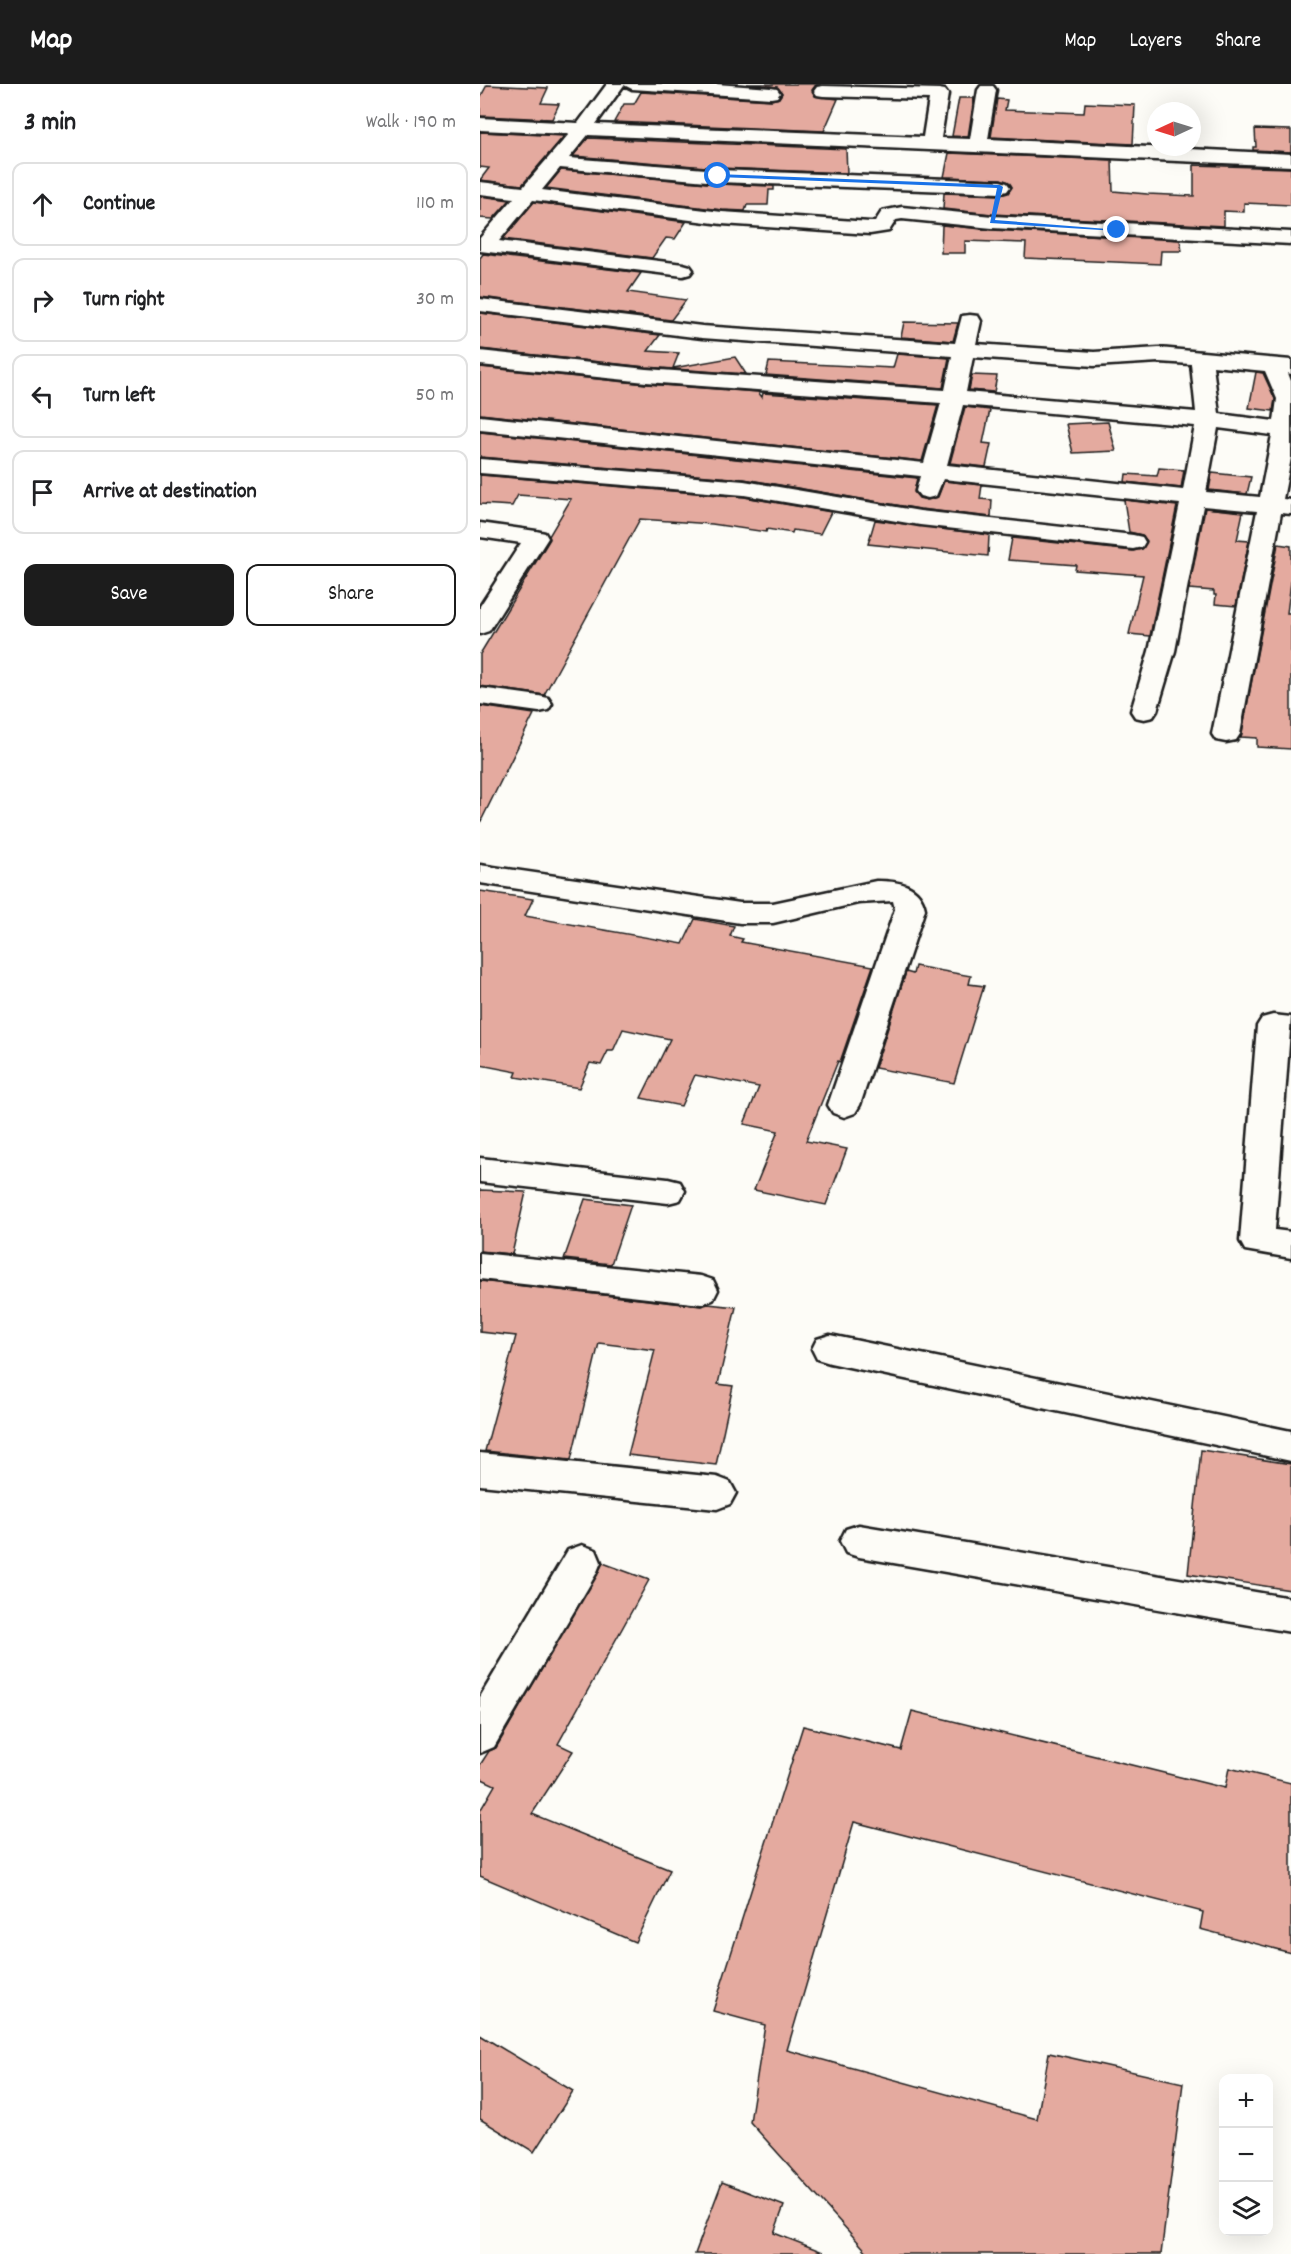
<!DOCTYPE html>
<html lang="en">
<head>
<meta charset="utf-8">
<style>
	:root { --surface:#fff; --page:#f6f6f6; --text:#202124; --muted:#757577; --line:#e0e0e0; --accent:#1c1c1c }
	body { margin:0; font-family:Dekko,sans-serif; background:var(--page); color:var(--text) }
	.controls { position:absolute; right:18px; bottom:18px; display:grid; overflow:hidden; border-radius:12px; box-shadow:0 6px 24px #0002 }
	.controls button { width:54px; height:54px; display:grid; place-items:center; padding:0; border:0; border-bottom:2px solid var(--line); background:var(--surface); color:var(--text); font:30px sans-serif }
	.compass { position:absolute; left:667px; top:18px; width:54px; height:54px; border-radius:50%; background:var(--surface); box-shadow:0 6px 24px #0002; rotate:266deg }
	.stop { position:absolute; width:18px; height:18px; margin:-14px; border:4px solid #1a73e8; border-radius:50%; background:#fff }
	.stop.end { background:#1a73e8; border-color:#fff; box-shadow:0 2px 6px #0008 }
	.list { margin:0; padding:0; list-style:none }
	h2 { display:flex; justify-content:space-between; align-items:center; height:78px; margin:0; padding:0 24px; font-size:26px }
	h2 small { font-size:20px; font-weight:400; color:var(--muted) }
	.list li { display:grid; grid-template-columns:39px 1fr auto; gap:18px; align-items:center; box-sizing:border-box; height:84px; margin:0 12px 12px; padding:0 12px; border:2px solid var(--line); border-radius:12px }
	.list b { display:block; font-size:22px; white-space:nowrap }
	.list em { font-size:20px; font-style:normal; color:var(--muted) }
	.actions { display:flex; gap:12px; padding:18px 24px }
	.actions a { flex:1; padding:14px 0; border:2px solid var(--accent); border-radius:12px; text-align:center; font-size:21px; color:var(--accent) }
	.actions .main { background:var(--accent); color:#fff }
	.icon { flex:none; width:33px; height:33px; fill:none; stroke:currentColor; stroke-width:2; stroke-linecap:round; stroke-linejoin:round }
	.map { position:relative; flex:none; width:811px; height:2170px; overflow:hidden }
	header { display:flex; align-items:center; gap:36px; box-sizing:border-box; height:84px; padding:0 30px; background:var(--accent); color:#fff }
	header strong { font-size:28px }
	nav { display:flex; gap:33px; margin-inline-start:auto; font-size:21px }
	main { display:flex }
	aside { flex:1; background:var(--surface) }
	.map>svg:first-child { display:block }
</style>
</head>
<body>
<header>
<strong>Map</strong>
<nav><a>Map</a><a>Layers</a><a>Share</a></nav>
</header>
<main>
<aside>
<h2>3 min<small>Walk · 190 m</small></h2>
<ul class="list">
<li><svg class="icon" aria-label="ahead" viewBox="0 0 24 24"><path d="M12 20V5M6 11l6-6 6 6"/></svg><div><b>Continue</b></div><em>110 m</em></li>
<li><svg class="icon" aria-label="right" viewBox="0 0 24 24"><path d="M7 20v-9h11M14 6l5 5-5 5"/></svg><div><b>Turn right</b></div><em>30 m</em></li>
<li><svg class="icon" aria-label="left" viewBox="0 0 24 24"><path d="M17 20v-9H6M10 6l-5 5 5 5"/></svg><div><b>Turn left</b></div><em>50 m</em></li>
<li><svg class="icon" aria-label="arrive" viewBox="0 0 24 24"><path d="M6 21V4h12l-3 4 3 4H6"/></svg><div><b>Arrive at destination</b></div></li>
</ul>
<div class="actions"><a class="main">Save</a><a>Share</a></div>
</aside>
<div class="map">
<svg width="811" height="2170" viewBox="0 0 811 2170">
	<rect width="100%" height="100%" fill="#fdfcf7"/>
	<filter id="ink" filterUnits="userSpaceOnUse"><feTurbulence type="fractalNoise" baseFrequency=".0167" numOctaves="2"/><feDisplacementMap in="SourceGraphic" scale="12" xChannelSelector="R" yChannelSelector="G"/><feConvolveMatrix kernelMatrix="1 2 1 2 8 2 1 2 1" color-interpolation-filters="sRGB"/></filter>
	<g filter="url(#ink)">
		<!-- building -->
		<g fill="#e4aa9f" stroke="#1c1c1c" stroke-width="1.5">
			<path d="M267 0H341L335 2 332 6 335 12 358 15 344 47 134 38 144 20H154L161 8 291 16 299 14 302 9 297 3Z"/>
			<path d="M7 1 68 4 61 19 79 20 72 35 0 32V14Z"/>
			<path d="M479 14H494L488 53 472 52Z"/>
			<path d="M517 15 527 16 525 26 604 29 605 19 655 21 653 60 511 53Z"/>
			<path d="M775 45 811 46V68L773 66V63H776Z"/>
			<path d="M0 48 84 52 42 101 0 96 9 84 0 83Z"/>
			<path d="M108 54 366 65 367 89 238 84 93 72Z"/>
			<path d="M469 69 632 76 633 107 667 110 714 112V81L811 84V121L764 119V128L744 127V142L512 130 463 125 464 109 520 111 528 109 532 103 529 98 521 95 464 93Z"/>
			<path d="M81 86 238 100 294 102V106H289L288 121H267L265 127 242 126 66 104Z"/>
			<path d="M0 112 30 116 13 135 0 134Z"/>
			<path d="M54 118 206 138 195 155 186 154 172 174 23 155Z"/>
			<path d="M462 141 512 146 700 156 702 167H681L680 180 545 174 546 159 485 157V169H461Z"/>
			<path d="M3 170 161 189 148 208 206 216 191 236 0 213V174Z"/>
			<path d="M0 229 180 251 168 267 199 269 193 284 255 273 266 290 166 283 0 265Z"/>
			<path d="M424 238 478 239 473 257 421 253Z"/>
			<path d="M417 270 469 274 463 304 286 291 289 278 413 284Z"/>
			<path d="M0 283 166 300 278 308 282 313 283 309 458 321 442 377 0 330Z"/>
			<path d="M776 288 783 289 795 315 793 327 769 324Z"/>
			<path d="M492 291 517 292 514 308 489 306Z"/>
			<path d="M485 323 510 326 503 359 511 360 506 383 470 379Z"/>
			<path d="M628 338 636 367 593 369 586 340Z"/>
			<path d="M0 348 437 394 434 408 439 414 447 416 458 413 464 397 502 401 500 415 512 416 511 433 440 425 264 395 0 373Z"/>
			<path d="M679 384 704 386 701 404 645 398 646 390 677 392Z"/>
			<path d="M732 389 771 393 767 410 729 406Z"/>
			<path d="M0 391 264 413 351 428 340 450 313 446 312 449 287 445 286 448 232 440 160 435 64 611 0 602V570L70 455 69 452 91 415 38 411 32 422 0 420Z"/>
			<path d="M644 416 697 422 670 552 649 550 663 491 595 486 596 481 528 476 532 454 653 467 662 465 667 457 662 451 649 448Z"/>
			<path d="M725 424 763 428 757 456 769 457 756 522 735 520 736 511H734V507L709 505Z"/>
			<path d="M395 436 509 451 508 472 388 460Z"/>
			<path d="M798 460 811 462V498L807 529H811V665L777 663V654L761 653Z"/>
			<path d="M0 622 54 630 0 739Z"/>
			<path d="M0 807 53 815 45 832 203 860 215 835 254 842 250 852 263 855 261 858 393 882 360 978 358 977 326 1057 367 1065 346 1121 274 1106 298 1047 264 1040 279 1003 215 991 201 1022 161 1014 190 955 143 945 133 967H128L121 981 110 979 99 1004 35 993 37 988 0 981Z"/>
			<path d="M435 882 491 892 489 900 504 902 474 999 395 984 426 888 433 890Z"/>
			<path d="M0 1106 46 1108 32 1170 0 1167Z"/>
			<path d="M105 1115 151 1121 131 1180 84 1175Z"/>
			<path d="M0 1197 221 1222 228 1220 256 1223 238 1300 253 1302 236 1381 148 1371 175 1266 119 1259 91 1376 5 1367 36 1252 0 1248Z"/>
			<path d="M721 1366 811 1380V1506L708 1490Z"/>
			<path d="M123 1479 169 1496 78 1660 93 1667 52 1730 190 1786 155 1858 0 1792V1727L15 1701 0 1694V1681L9 1667 16 1664Z"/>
			<path d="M432 1627 745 1704 749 1684 811 1699V1869L720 1845 723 1828 374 1738 307 1966 557 2035 569 1969 703 1999 681 2170H389L270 2038 285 1941 233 1927 323 1642 421 1666Z"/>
			<path d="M0 1951 93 2007 54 2068 0 2035Z"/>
			<path d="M242 2098 304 2122 294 2149 343 2168V2170H215Z"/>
		</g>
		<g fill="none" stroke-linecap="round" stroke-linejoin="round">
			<!-- minor casing -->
			<g stroke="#1c1c1c" stroke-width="5">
				<g id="minor">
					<path d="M127 0H236L291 4 297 5 300 9 297 13 291 14 152 5 144 1 116 40 443 53 449 15 343 12 337 11 334 7 337 3 343 2 459 5 465 6 468 10 461 54 490 55 498 6 501 2H513L516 6 508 55 811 70V82L108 51 89 74 238 86 520 97 527 99 530 103 527 107 520 109 238 98 80 84 62 106 242 128 390 138H395L402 127 422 123 512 132 811 148V160L512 144 422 135 416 136 409 147 390 150 242 140 53 116 19 157 203 180 210 182 213 186 210 190 203 192 0 167V154L34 114 0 110V98L43 103 89 50 0 46V34L98 39Z"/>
					<path d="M0 215 222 242 475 259 482 232 490 231 498 232 501 237 496 260 614 268 679 264 811 276V290L808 289 811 297V374L803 415 811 416V430L801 429 760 650 756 656 746 658 736 656 732 650 777 427 723 422 695 567 677 627 673 633 664 635 655 633 651 627 669 567 700 420 463 395 456 412 448 414 440 412 436 407 440 392 0 346V332L444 379 461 319 166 298 0 281V267L166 285 465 306 472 272 222 254 0 227ZM493 273 614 282 679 278 711 280 716 328 486 308ZM733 282 785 287 797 315 794 337 739 330ZM483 321 715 342 703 406 467 381ZM738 344 792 351 780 413 726 408Z"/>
					<path d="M0 375 264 397 440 427 653 451 662 453 665 458 662 463 653 465 440 441 264 411 0 389Z"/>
					<path d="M0 439 56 447 65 449 68 454 9 547 0 550V522L41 459 0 453Z"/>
					<path d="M0 604 59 612 68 614 72 620 68 626 59 628 0 620Z"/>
					<path d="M0 781 260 819H293L396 797C418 797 440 800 445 825L380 1021 375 1029 364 1033 353 1029 348 1021 415 825 413 817 378 819 293 839H260L0 799Z"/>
					<path d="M793 931 811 933 795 1146 811 1148V1174L765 1166 760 1157 777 942 782 934Z"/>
					<path d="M0 1074 188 1095 200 1098 205 1107 200 1116 188 1119 0 1098Z"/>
					<path d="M0 1169 221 1192 233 1196 238 1206 233 1216 221 1220 0 1195Z"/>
					<path d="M350 1251 811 1347V1377L350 1279 337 1275 332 1265 337 1255Z"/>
					<path d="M0 1369 237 1393 250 1398 256 1409 250 1420 237 1425 0 1401Z"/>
					<path d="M379 1441 811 1514V1548L379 1473 366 1469 360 1457 366 1445Z"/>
					<path d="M102 1461 116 1466 121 1478 116 1490 14 1663 0 1669V1613L88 1466Z"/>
				</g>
			</g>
			<!-- minor -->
			<use href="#minor" fill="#fdfcf7" fill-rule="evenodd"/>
		</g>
	</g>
	<!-- route -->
	<path fill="#1a73e8" d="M236 90 520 101 523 103 515 136 640 146 637 147 510 139 517 104 238 93Z"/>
</svg>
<div class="controls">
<button>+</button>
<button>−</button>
<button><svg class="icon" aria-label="layers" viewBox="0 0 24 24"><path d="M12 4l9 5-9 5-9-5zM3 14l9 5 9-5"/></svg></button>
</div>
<svg class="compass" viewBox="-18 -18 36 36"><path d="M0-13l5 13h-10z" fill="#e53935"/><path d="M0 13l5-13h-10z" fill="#757577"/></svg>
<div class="stop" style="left:238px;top:92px"></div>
<div class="stop end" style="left:637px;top:146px"></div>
</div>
</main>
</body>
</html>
